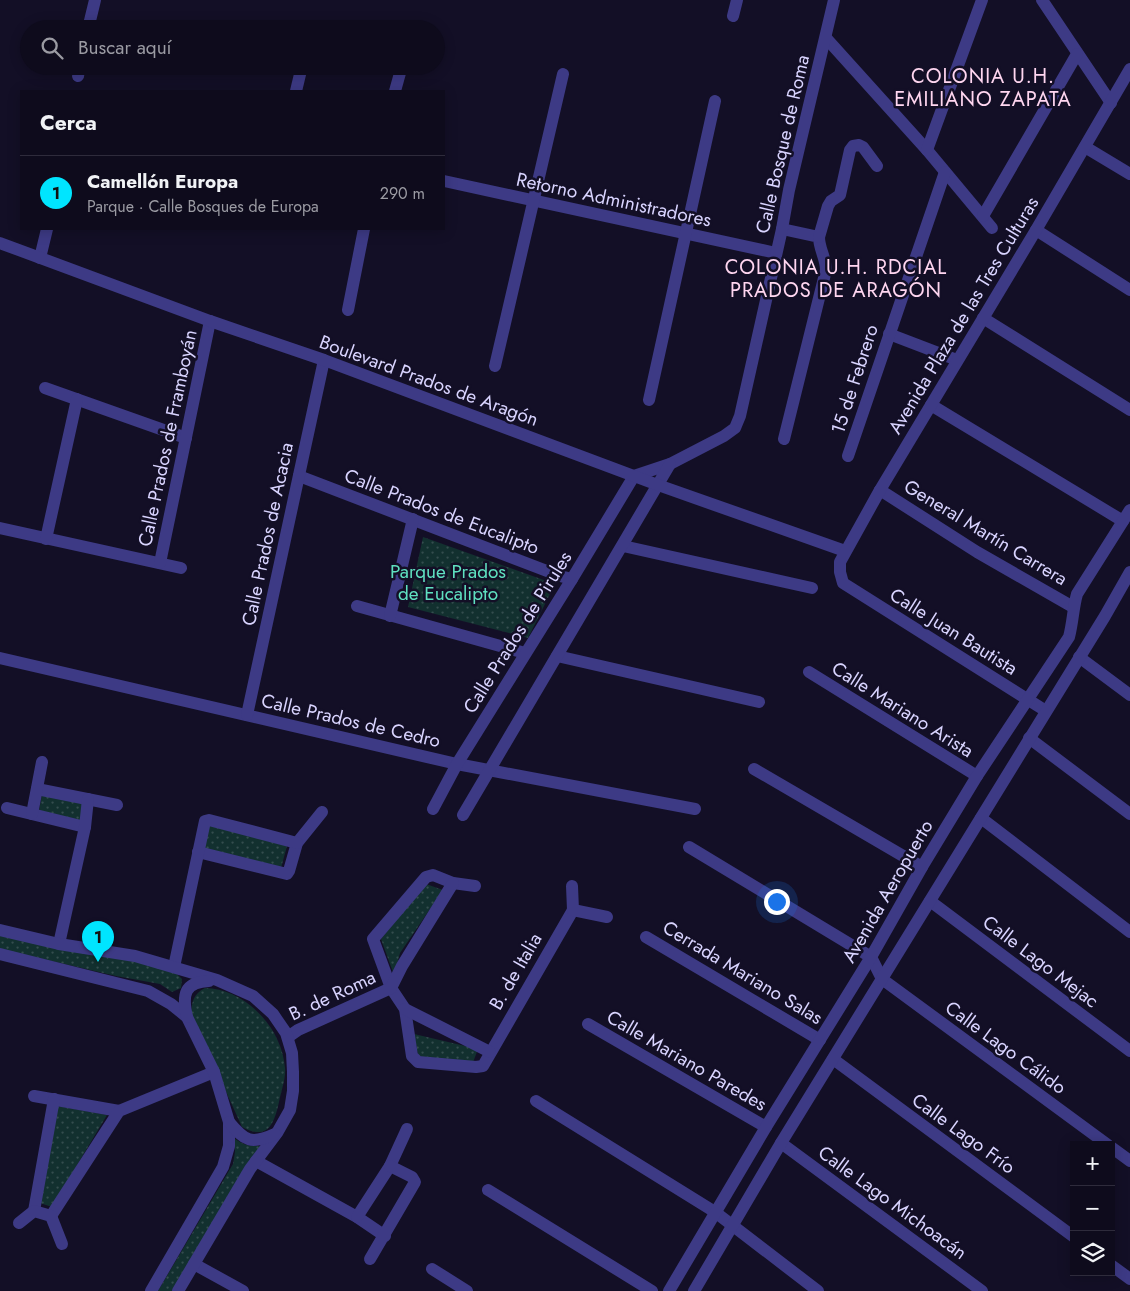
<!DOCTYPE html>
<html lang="es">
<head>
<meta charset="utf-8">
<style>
	:root { --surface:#0e0b1c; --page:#171425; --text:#f1f3f6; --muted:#9b9ba3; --line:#2e2b3b; --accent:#00e5ff }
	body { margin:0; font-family:Jost,sans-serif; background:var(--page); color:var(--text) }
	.controls { position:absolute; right:15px; bottom:15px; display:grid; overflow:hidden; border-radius:0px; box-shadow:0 2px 12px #0003 }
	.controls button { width:45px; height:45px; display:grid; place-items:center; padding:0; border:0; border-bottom:1px solid var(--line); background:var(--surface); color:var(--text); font:25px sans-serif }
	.you { position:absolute; left:776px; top:901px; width:18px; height:18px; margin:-12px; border:4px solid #fff; border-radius:50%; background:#1a73e8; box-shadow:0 0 0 8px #1a73e833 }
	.badge { display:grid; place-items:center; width:32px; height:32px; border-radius:50%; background:var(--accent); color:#111; font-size:16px; font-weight:700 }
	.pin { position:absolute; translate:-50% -41px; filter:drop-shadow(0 1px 2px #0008) }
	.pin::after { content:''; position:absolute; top:26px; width:18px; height:15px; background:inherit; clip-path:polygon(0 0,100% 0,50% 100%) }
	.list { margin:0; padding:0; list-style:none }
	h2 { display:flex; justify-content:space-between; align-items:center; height:65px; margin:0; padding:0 20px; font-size:21px }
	h2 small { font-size:16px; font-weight:400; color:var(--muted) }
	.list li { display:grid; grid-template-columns:32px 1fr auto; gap:15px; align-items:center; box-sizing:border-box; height:75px; padding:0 20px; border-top:1px solid var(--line) }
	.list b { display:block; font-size:19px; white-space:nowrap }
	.list p { margin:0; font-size:16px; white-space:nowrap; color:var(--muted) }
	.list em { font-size:16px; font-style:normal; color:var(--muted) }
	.icon { flex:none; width:28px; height:28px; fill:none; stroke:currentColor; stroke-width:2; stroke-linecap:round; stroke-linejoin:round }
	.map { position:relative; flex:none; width:1130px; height:1291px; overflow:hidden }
	.search { position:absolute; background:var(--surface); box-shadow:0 2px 12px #0003; left:20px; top:20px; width:425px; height:55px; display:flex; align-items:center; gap:12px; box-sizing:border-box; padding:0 18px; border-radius:28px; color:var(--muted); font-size:19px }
	.panel { position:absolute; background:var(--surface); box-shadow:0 2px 12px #0003; left:20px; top:90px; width:425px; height:140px; border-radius:0px }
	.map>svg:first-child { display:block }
</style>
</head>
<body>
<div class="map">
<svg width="1130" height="1291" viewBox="0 0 1130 1291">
	<defs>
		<pattern id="park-dots" width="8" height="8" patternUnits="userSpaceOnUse" patternTransform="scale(1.25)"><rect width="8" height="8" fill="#12302f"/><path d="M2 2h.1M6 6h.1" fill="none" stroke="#344d4e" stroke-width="1.8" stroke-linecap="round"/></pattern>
	</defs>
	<rect width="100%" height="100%" fill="#130f26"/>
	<!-- park -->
	<g fill="url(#park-dots)">
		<path d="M423 537 555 584 528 638 408 607Z"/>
		<path d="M42 794 83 802 80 821 39 811Z"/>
		<path d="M208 825 287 846 281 868 204 849Z"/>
		<path d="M426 884 443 890 400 953 394 975 381 939Z"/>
		<path d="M0 929 87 947 176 973 182 979 181 988 172 992 160 984 116 976 0 949Z"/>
		<path d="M205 988C246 989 282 1028 285 1068 286 1079 281 1091 279 1102 274 1124 268 1141 242 1127L191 1014C192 1002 193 994 205 988Z"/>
		<path d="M414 1034 478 1049 472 1065 419 1060Z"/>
		<path d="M58 1106 107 1115 52 1207 40 1203Z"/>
		<path d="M234 1138C244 1146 251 1146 264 1146L198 1247 172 1291H158L233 1164 235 1152Z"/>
	</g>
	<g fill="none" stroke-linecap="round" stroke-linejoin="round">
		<!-- minor -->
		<g stroke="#3d3a85" stroke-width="12">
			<path d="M1042 0 1111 103"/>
			<path d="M733 16 737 0"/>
			<path d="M88 29 95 0"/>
			<path d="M826 38 927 150 992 228"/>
			<path d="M78 76 80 66"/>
			<path d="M296 91 302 66"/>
			<path d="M395 91 402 66"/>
			<path d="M1085 147 1130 174"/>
			<path d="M927 150 982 0"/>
			<path d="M444 181 776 253"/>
			<path d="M983 216 1077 54"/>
			<path d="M782 229 819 237C819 249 826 258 826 270L784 439"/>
			<path d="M1036 230 1130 290"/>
			<path d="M819 237 828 206 831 201 840 195 850 150 853 146 859 145 863 147 877 166"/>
			<path d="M40 258 47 229"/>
			<path d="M348 310 364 229"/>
			<path d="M983 318 1130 410"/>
			<path d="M889 334 957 360"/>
			<path d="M495 366 563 74"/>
			<path d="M45 388 186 438"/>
			<path d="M649 400 715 101"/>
			<path d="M931 405 1123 521"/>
			<path d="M848 456 945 172"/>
			<path d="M299 476 560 576 572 579"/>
			<path d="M880 490 977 552 1073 607"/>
			<path d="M0 528 181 568"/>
			<path d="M46 539 77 399"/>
			<path d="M623 546 812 588"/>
			<path d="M160 563 210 321"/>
			<path d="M357 606 525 653"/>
			<path d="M390 616 413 519"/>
			<path d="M557 656 759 702"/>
			<path d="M1079 657 1130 695"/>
			<path d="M0 658 457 764 695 809"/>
			<path d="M809 672 977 776"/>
			<path d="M247 715 324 360"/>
			<path d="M1029 738 1130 814"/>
			<path d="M754 769 922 867"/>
			<path d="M37 789 117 805"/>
			<path d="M7 808 85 827"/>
			<path d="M433 809 457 764 572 579 634 476 670 464 724 436 735 428 740 416 782 229 789 190 834 0"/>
			<path d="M32 814 42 762"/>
			<path d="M463 815 670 464"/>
			<path d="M981 818 1130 932"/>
			<path d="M689 847 871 957 882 979 1108 1145"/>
			<path d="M198 852 287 874 289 871 297 843 322 812"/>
			<path d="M475 886 453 883 433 875 426 877 373 939 391 988 405 1009 412 1056 418 1062 476 1067 483 1066 573 910"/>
			<path d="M572 886 573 910 607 917"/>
			<path d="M930 901 1130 1051"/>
			<path d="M646 937 820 1040"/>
			<path d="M59 944 85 827 88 799"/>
			<path d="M174 967 205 821 209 820 297 843"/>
			<path d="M405 1009 490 1052"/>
			<path d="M588 1024 766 1127"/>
			<path d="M288 1037 298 1030 391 988 402 966 453 883"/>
			<path d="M833 1059 1074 1237"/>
			<path d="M34 1096 119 1111"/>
			<path d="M536 1101 715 1212 818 1291"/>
			<path d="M781 1143 982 1291"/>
			<path d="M1111 1147 1130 1161"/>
			<path d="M256 1161 357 1217 385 1236"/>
			<path d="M488 1190 652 1291"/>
			<path d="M34 1211 54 1099"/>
			<path d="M51 1216 119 1111 214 1072"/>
			<path d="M357 1217 390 1166 407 1129"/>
			<path d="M19 1223 34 1211 51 1216 62 1244"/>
			<path d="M370 1259 415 1182 412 1177 390 1166"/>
			<path d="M194 1264 243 1291"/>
			<path d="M1111 1265 1130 1279"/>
			<path d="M432 1269 467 1291"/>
		</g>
		<!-- tertiary -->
		<g stroke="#3d3a85" stroke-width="12">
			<path d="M0 243 210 321 324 360 658 485 845 551"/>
			<path d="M1046 711 843 583 840 572V562L880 490 1036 230 1130 69"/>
			<path d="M0 930 59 944 135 956 217 980 253 996 273 1014 286 1033 292 1053 293 1072V1091L290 1110 277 1133 250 1169 178 1291"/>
			<path d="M0 954 148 991 171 1004 187 1017 214 1072 229 1122V1146L223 1167 151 1291"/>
			<path d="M187 1017C182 995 184 982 209 981"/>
			<path d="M229 1122C245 1141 251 1145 275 1134"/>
			<path d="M669 1291 766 1127 871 957 922 867 977 776 1069 637C1073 622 1073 608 1077 594L1130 510"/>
			<path d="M694 1291 781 1143 1105 616 1130 572"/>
		</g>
	</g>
	<g text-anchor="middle" stroke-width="5" stroke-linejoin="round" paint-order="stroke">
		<!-- street labels -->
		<g font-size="19" fill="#d9d4ff" stroke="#130f26">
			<text transform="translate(782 144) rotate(-77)" y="7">Calle Bosque de Roma</text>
			<text transform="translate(614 199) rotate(12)" y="7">Retorno Administradores</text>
			<text transform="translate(963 315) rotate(-59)" y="7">Avenida Plaza de las Tres Culturas</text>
			<text transform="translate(854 379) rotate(-72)" y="7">15 de Febrero</text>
			<text transform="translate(429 380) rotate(20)" y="7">Boulevard Prados de Aragón</text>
			<text transform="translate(167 438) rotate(-78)" y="7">Calle Prados de Framboyán</text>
			<text transform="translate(442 511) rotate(21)" y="7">Calle Prados de Eucalipto</text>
			<text transform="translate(986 532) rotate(31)" y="7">General Martín Carrera</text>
			<text transform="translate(267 534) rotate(-78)" y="7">Calle Prados de Acacia</text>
			<text transform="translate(954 631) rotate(32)" y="7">Calle Juan Bautista</text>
			<text transform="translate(517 632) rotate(-58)" y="7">Calle Prados de Pirules</text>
			<text transform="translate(903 709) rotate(32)" y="7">Calle Mariano Arista</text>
			<text transform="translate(351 720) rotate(13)" y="7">Calle Prados de Cedro</text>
			<text transform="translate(887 891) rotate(-60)" y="7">Avenida Aeropuerto</text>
			<text transform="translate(1041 961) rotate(37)" y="7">Calle Lago Mejac</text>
			<text transform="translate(515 971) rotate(-60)" y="7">B. de Italia</text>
			<text transform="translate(743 972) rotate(31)" y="7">Cerrada Mariano Salas</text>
			<text transform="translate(332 995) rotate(-25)" y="7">B. de Roma</text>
			<text transform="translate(1006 1047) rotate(36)" y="7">Calle Lago Cálido</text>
			<text transform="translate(687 1060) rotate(30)" y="7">Calle Mariano Paredes</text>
			<text transform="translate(964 1133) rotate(36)" y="7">Calle Lago Frío</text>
			<text transform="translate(893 1202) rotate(36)" y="7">Calle Lago Michoacán</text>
		</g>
		<!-- park labels -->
		<g font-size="19" fill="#5fe0c0" stroke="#130f26">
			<text x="448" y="578">Parque Prados<tspan x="448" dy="22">de Eucalipto</tspan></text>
		</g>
		<!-- neighbourhood labels -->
		<g font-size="20" letter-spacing="1" fill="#ffd6f0" stroke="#130f26">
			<text x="983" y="83">COLONIA U.H.<tspan x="983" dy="23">EMILIANO ZAPATA</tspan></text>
			<text x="836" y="274">COLONIA U.H. RDCIAL<tspan x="836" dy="23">PRADOS DE ARAGÓN</tspan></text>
		</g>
	</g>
</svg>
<div class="controls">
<button>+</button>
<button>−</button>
<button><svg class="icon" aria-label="layers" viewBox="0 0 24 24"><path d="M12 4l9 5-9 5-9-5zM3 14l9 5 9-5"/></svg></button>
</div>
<div class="you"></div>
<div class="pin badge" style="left:98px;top:962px">1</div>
<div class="search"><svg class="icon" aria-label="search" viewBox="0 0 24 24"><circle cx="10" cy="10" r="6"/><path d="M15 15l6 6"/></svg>Buscar aquí</div>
<section class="panel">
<h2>Cerca<small></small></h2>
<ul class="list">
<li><span class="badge">1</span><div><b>Camellón Europa</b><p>Parque · Calle Bosques de Europa</p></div><em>290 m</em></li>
</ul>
</section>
</div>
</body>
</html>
